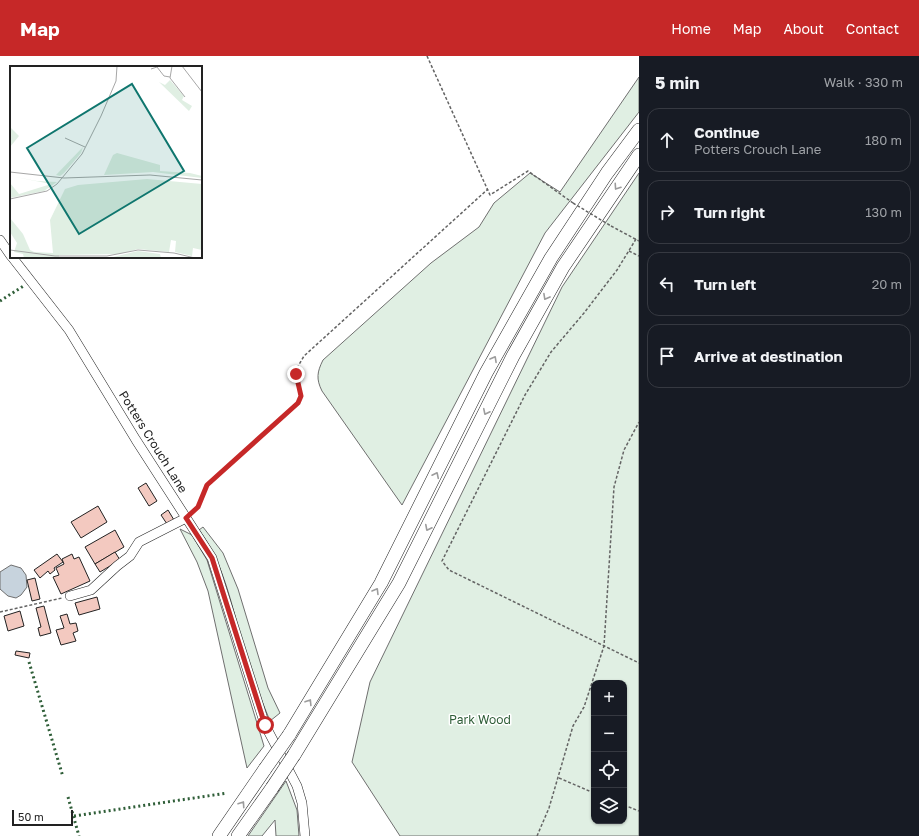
<!DOCTYPE html>
<html lang="en">
<head>
<meta charset="utf-8">
<style>
	:root { --surface:#171b24; --page:#20242c; --text:#f1f3f6; --muted:#9ea1a6; --line:#363941; --accent:#c62828 }
	body { margin:0; font-family:"Golos Text",sans-serif; background:var(--page); color:var(--text) }
	.controls { position:absolute; right:12px; bottom:12px; display:grid; overflow:hidden; border-radius:8px; box-shadow:0 1px 3px #0004 }
	.controls button { width:36px; height:36px; display:grid; place-items:center; padding:0; border:0; border-bottom:1px solid var(--line); background:var(--surface); color:var(--text); font:20px sans-serif }
	.scale { position:absolute; left:12px; bottom:10px; width:61px; box-sizing:border-box; padding-left:4px; border:2px solid #222; border-top:0; font-size:11px; line-height:14px; white-space:nowrap; color:#222; -webkit-text-stroke:3px #fff; paint-order:stroke }
	.stop { position:absolute; width:12px; height:12px; margin:-9px; border:3px solid #c62828; border-radius:50%; background:#fff }
	.stop.end { background:#c62828; border-color:#fff; box-shadow:0 1px 4px #0008 }
	.list { margin:0; padding:0; list-style:none }
	h2 { display:flex; justify-content:space-between; align-items:center; height:52px; margin:0; padding:0 16px; font-size:17px }
	h2 small { font-size:13px; font-weight:400; color:var(--muted) }
	.list li { display:grid; grid-template-columns:26px 1fr auto; gap:12px; align-items:center; box-sizing:border-box; height:64px; margin:0 8px 8px; padding:0 8px; border:1px solid var(--line); border-radius:12px }
	.list b { display:block; font-size:15px; white-space:nowrap }
	.list p { margin:0; font-size:13px; white-space:nowrap; color:var(--muted) }
	.list em { font-size:13px; font-style:normal; color:var(--muted) }
	.icon { flex:none; width:22px; height:22px; fill:none; stroke:currentColor; stroke-width:2; stroke-linecap:round; stroke-linejoin:round }
	.map { position:relative; flex:none; width:639px; height:780px; overflow:hidden }
	header { display:flex; align-items:center; gap:24px; box-sizing:border-box; height:56px; padding:0 20px; background:var(--accent); color:#fff }
	header strong { font-size:19px }
	nav { display:flex; gap:22px; margin-inline-start:auto; font-size:14px }
	main { display:flex }
	aside { flex:1; background:var(--surface) }
	.map>svg:first-child { display:block }
</style>
</head>
<body>
<header>
<strong>Map</strong>
<nav><a>Home</a><a>Map</a><a>About</a><a>Contact</a></nav>
</header>
<main>
<div class="map">
<svg width="639" height="780" viewBox="0 0 639 780">
	<rect width="100%" height="100%" fill="#fff"/>
	<!-- green -->
	<g fill="#e0efe3" stroke="#6f6f6f" fill-rule="evenodd">
		<path d="M639 21V56L545 177 402 449 322 335C316 323 317 316 323 304L431 207 479 171 494 147 530 117 560 136Z"/>
		<path d="M639 117V780H400L352 706 370 626 562 231ZM594 627H624V765H594Z"/>
		<path d="M203 471 223 497 238 533 268 632 280 657 270 665C260 641 251 617 244 593 232 552 225 509 199 474Z"/>
		<path d="M180 473 192 479 207 504 264 690 247 712 208 535 197 506Z"/>
		<path d="M286 725 297 754 299 780H276L275 764 262 780H248Z"/>
	</g>
	<!-- water -->
	<path fill="#c7d3dd" stroke="#6f6f6f" d="M11 509 21 512 26 519 27 531 21 539 16 542 8 540 0 533V516Z"/>
	<!-- building -->
	<g fill="#f3c9c0" stroke="#222">
		<path d="M146 427 157 445 149 450 138 432Z"/>
		<path d="M98 450 107 466 81 482 71 466Z"/>
		<path d="M168 454 174 464 167 468 161 459Z"/>
		<path d="M115 474 124 491 95 508 85 491Z"/>
		<path d="M115 496 120 504 100 516 95 508Z"/>
		<path d="M57 498 63 506 54 512 55 514 50 518 48 515 40 522 34 514Z"/>
		<path d="M72 498 74 503 79 501 90 525 61 538 53 521 59 519 56 512 64 508 62 503Z"/>
		<path d="M35 522 40 543 32 545 27 524Z"/>
		<path d="M97 541 100 553 79 559 75 547Z"/>
		<path d="M44 550 51 577 40 580 38 572 41 571 36 552Z"/>
		<path d="M20 555 24 570 8 575 4 560Z"/>
		<path d="M67 558 70 568 76 567 78 575 73 577 76 585 61 589 56 574 64 572 60 560Z"/>
		<path d="M16 595 30 597 29 602 15 599Z"/>
	</g>
	<g fill="none" stroke-linecap="round" stroke-linejoin="round">
		<!-- minor casing -->
		<g stroke="#222" stroke-width="10">
			<g id="minor">
				<path d="M0 184 11 200"/>
				<path d="M12 201 69 274 136 384 212 502 265 669 297 730 302 747 305 780"/>
				<path d="M70 540 91 534 117 510 130 500 139 486 186 462"/>
			</g>
		</g>
		<!-- highway casing -->
		<g stroke="#222" stroke-width="14">
			<g id="highway">
				<path d="M289 679 381 527 486 317 551 202 607 117 639 74"/>
				<path d="M294 699 399 527 513 300 563 211 639 99"/>
				<path d="M219 780 265 713"/>
				<path d="M238 780 272 732"/>
			</g>
		</g>
		<!-- path -->
		<g stroke="#646464" stroke-width="1.5" stroke-dasharray="3 2" stroke-linecap="butt">
			<path d="M427 0 490 139 528 115 573 147"/>
			<path d="M611 170 639 185"/>
			<path d="M636 183 617 214 584 257 551 296 525 339 442 505 449 514 639 607"/>
			<path d="M629 195 639 200"/>
			<path d="M192 456 198 451 207 429 298 347 301 340 297 312 304 300 488 133"/>
			<path d="M0 556 62 542"/>
			<path d="M559 722 594 737"/>
			<path d="M624 749 639 755"/>
			<path d="M537 780 549 752 573 670 584 651 604 590 614 431 624 394 639 366"/>
		</g>
		<!-- minor -->
		<use href="#minor" stroke="#fff" stroke-width="9"/>
		<!-- highway -->
		<use href="#highway" stroke="#fff" stroke-width="13"/>
		<!-- highway-bridge casing -->
		<g stroke="#222" stroke-width="14" stroke-linecap="butt">
			<g id="highway-bridge">
				<path d="M265 713 289 679"/>
				<path d="M272 732 294 699"/>
			</g>
		</g>
		<!-- path-bridge -->
		<path stroke="#646464" stroke-width="1.5" stroke-dasharray="3 2" stroke-linecap="butt" d="M573 147 611 170"/>
		<!-- highway-bridge -->
		<use href="#highway-bridge" stroke="#fff" stroke-width="13"/>
		<!-- hedge -->
		<g stroke="#2f5e38" stroke-width="3" stroke-dasharray="2 3" stroke-linecap="butt">
			<path d="M0 245 25 229"/>
			<path d="M29 606 63 721"/>
			<path d="M68 741 79 780"/>
			<path d="M74 760 227 737"/>
		</g>
	</g>
	<!-- one-way arrows -->
	<defs><path id="oneway-chevron" d="M-2-3.5L2.5 0L-2 3.5" fill="none" stroke-width="1.6" stroke-linecap="round" stroke-linejoin="round"/></defs>
	<g stroke="#9c9c9c">
		<use href="#oneway-chevron" transform="translate(617 131) rotate(124)"/>
		<use href="#oneway-chevron" transform="translate(546 241) rotate(119)"/>
		<use href="#oneway-chevron" transform="translate(494 303) rotate(-61)"/>
		<use href="#oneway-chevron" transform="translate(486 356) rotate(116)"/>
		<use href="#oneway-chevron" transform="translate(436 419) rotate(-64)"/>
		<use href="#oneway-chevron" transform="translate(428 472) rotate(117)"/>
		<use href="#oneway-chevron" transform="translate(376 535) rotate(-59)"/>
		<use href="#oneway-chevron" transform="translate(309 646) rotate(-58)"/>
		<use href="#oneway-chevron" transform="translate(242 748) rotate(-56)"/>
	</g>
	<g fill="none" stroke-linecap="round" stroke-linejoin="round">
		<!-- route -->
		<path stroke="#c62828" stroke-width="5" d="M265 669 212 502 186 462 198 451 207 429 298 347 301 340 296 318"/>
	</g>
	<g text-anchor="middle" stroke-width="3" stroke-linejoin="round" paint-order="stroke">
		<!-- street labels -->
		<g font-size="12" fill="#222" stroke="#fff">
			<text transform="translate(153 386) rotate(58)" y="4">Potters Crouch Lane</text>
		</g>
		<!-- park labels -->
		<g font-size="12" fill="#2f5e38" stroke="#fff">
			<text x="480" y="668">Park Wood</text>
		</g>
	</g>
	<!-- overview -->
	<g transform="translate(10 10)">
		<rect width="192" height="192" fill="#fff"/>
		<path d="M160 14 174 30 172 34 182 40 179 45 149 16 155 19ZM0 61 9 70 0 81ZM73 81 71 87 54 107 50 110 46 109ZM107 87 150 99V105L180 107 192 110V112L143 106 94 109 103 89ZM0 110 27 115 47 116 34 125 0 132V117L9 128 41 118ZM137 113 192 118V184L183 182 182 190 165 186 166 175 161 174 159 186 128 183 110 188 49 189V192H14L13 188 4 186 7 177 0 166V152L13 168 20 184 24 186 43 187 40 154 55 123 68 119ZM128 185 150 188 151 192H99Z" fill="#e0efe3"/>
		<path fill="none" stroke="#a7a7a7" stroke-width="1" d="M162 0 160 12 175 31M172 0 192 26M141 3 147 1 154 10 160 11M55 72 75 81M0 106 54 112 140 109 192 114M0 133 37 125 47 118 72 88 91 50 106 15 107 0M0 184 45 190H97L128 184 164 187 185 192"/>
		<path fill="#0f766e" fill-opacity="0.15" stroke="#0f766e" stroke-width="2" d="M122 18 174 105 69 168 17 82Z"/>
		<rect width="192" height="192" fill="none" stroke="#222" stroke-width="2"/>
	</g>
</svg>
<div class="controls">
<button>+</button>
<button>−</button>
<button><svg class="icon" aria-label="locate" viewBox="0 0 24 24"><circle cx="12" cy="12" r="6"/><path d="M12 2v4M12 18v4M2 12h4M18 12h4"/></svg></button>
<button><svg class="icon" aria-label="layers" viewBox="0 0 24 24"><path d="M12 4l9 5-9 5-9-5zM3 14l9 5 9-5"/></svg></button>
</div>
<div class="scale">50 m</div>
<div class="stop" style="left:265px;top:669px"></div>
<div class="stop end" style="left:296px;top:318px"></div>
</div>
<aside>
<h2>5 min<small>Walk · 330 m</small></h2>
<ul class="list">
<li><svg class="icon" aria-label="ahead" viewBox="0 0 24 24"><path d="M12 20V5M6 11l6-6 6 6"/></svg><div><b>Continue</b><p>Potters Crouch Lane</p></div><em>180 m</em></li>
<li><svg class="icon" aria-label="right" viewBox="0 0 24 24"><path d="M7 20v-9h11M14 6l5 5-5 5"/></svg><div><b>Turn right</b></div><em>130 m</em></li>
<li><svg class="icon" aria-label="left" viewBox="0 0 24 24"><path d="M17 20v-9H6M10 6l-5 5 5 5"/></svg><div><b>Turn left</b></div><em>20 m</em></li>
<li><svg class="icon" aria-label="arrive" viewBox="0 0 24 24"><path d="M6 21V4h12l-3 4 3 4H6"/></svg><div><b>Arrive at destination</b></div></li>
</ul>
</aside>
</main>
</body>
</html>
